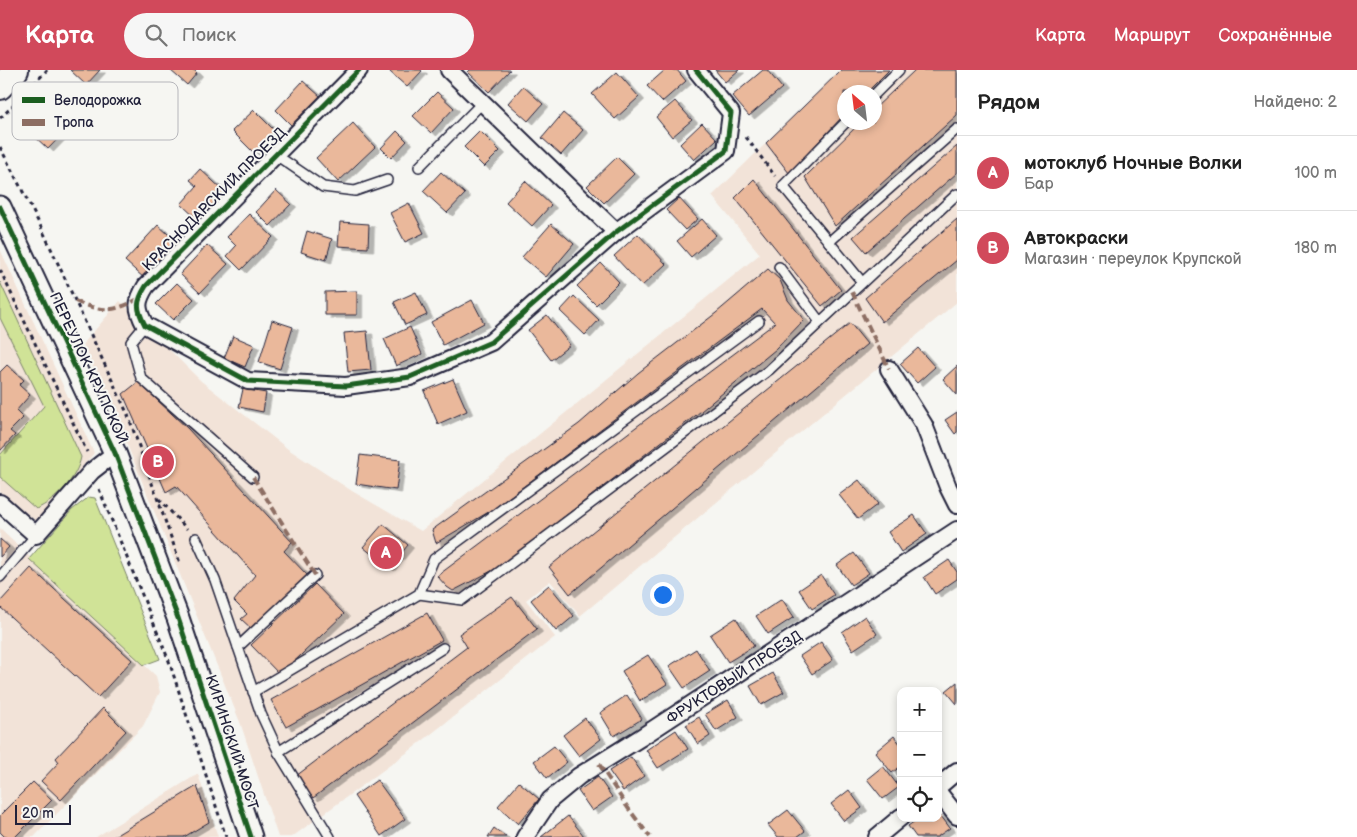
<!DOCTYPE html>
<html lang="ru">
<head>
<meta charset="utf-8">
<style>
	:root { --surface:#fff; --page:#f6f6f6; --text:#222; --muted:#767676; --line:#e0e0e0; --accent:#d1495b }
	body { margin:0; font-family:"Balsamiq Sans",sans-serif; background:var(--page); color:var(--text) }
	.controls { position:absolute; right:15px; bottom:15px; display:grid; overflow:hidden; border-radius:10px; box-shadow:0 2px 8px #0003 }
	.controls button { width:45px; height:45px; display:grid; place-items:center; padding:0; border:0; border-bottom:1px solid var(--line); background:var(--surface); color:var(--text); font:25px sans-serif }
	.compass { position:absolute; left:837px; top:15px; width:45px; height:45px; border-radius:50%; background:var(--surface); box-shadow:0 2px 8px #0003; rotate:332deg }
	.scale { position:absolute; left:15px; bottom:12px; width:56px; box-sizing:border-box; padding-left:5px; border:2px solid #22223b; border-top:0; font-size:14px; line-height:18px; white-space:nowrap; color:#22223b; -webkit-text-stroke:4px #f6f6f2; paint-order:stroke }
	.you { position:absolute; left:662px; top:524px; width:18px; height:18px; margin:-12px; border:4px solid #fff; border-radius:50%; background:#1a73e8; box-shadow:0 0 0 8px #1a73e833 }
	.badge { display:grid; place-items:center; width:32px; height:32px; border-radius:50%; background:var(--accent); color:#fff; font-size:16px; font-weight:700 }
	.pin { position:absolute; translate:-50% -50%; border:2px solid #fff; box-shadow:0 1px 5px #0006 }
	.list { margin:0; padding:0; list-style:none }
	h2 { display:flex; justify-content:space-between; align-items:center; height:65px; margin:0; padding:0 20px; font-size:21px }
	h2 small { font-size:16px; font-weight:400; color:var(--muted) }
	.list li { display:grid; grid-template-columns:32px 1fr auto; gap:15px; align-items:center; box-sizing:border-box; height:75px; padding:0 20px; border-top:1px solid var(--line) }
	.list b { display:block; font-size:19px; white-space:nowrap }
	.list p { margin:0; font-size:16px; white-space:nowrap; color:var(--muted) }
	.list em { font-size:16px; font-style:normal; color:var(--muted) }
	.icon { flex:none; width:28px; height:28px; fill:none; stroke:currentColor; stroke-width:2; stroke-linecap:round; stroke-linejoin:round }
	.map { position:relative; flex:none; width:957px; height:767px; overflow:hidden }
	header { display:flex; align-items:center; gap:30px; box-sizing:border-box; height:70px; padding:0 25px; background:var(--accent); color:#fff }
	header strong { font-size:24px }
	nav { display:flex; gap:28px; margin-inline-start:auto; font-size:18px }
	.search { width:350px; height:45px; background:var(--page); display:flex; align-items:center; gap:12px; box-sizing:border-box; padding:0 18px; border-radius:28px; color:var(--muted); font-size:19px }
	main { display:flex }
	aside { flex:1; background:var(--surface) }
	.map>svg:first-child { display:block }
</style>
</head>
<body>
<header>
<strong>Карта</strong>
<div class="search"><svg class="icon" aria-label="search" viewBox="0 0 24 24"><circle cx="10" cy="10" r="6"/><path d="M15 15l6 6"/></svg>Поиск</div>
<nav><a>Карта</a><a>Маршрут</a><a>Сохранённые</a></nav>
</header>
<main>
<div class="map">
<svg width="957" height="767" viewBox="0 0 957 767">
	<defs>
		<filter id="shadow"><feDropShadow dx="5.5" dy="3" stdDeviation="0" flood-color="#0004"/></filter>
	</defs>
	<rect width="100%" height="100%" fill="#f6f6f2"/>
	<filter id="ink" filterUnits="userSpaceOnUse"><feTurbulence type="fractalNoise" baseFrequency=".02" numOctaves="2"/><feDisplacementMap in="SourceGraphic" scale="10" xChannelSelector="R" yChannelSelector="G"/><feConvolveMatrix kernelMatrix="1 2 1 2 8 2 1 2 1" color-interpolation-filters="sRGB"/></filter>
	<g filter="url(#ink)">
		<!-- built -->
		<g fill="#f2e3d8" fill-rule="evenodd">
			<path d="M841 0H957V232L580 546 550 511 526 530 555 567 412 679 292 767H278L240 652 128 377 83 274 120 231 201 311 288 379 352 421 421 461 760 184 712 126ZM844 22H874V52H844Z"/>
			<path d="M0 179 94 383 37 452 0 422Z"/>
			<path d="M0 459 156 606 160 622 143 656 34 767H0Z"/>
			<path d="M198 704 218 767H96Z"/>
		</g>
		<!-- green -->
		<g fill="#d0e397" stroke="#798269">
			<path d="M0 212 81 387C77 408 56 431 36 439L0 407V385L44 336 0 248Z"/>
			<path d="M89 427 95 428 160 589 144 595 29 489 72 440Z"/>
		</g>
		<!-- building -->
		<g fill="#eab89b" stroke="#22223b" filter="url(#shadow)">
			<path d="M70 0H100L86 15Z"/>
			<path d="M170 0H194L197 3 187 15Z"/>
			<path d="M391 0H421L422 1 407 17 390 2Z"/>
			<path d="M470 0H510L489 22 468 2Z"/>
			<path d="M665 0H677L686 11 662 32 647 16Z"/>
			<path d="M715 0H739L725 12Z"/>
			<path d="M763 0H767L782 18 749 46 732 26Z"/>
			<path d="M841 0H889L867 22H844V45L789 103 766 73Z"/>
			<path d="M915 0H957V45L835 156 805 107 861 52H874V39Z"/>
			<path d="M617 2 639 27 615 49 592 24Z"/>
			<path d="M303 11 320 26 292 56 276 40Z"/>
			<path d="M523 16 543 34 528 51 508 33Z"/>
			<path d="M437 22 454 38 431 63 413 46Z"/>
			<path d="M37 23 71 55 48 79 14 47Z"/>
			<path d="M675 31 692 50 672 67 656 47Z"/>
			<path d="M254 40 276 62 254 83 232 61Z"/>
			<path d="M563 43 583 60 561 85 542 68Z"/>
			<path d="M353 53 375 77 338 112 316 88Z"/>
			<path d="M702 53 717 69 694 90 680 74Z"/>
			<path d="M397 61 407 71 391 88 381 78Z"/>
			<path d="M480 61 500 81 484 97 464 77Z"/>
			<path d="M957 76V103L866 182 853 167Z"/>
			<path d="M617 87 634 104 604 133 587 116Z"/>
			<path d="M200 99 226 123 199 151 181 134 197 116 190 110Z"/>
			<path d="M441 102 465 124 447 143 423 121Z"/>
			<path d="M754 109 841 220 822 236 735 128Z"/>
			<path d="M525 111 551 135 532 156 506 132Z"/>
			<path d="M276 120 291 134 270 156 256 142Z"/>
			<path d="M679 128 698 149 685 160 666 140Z"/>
			<path d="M409 133 424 163 405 172 390 143Z"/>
			<path d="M249 144 273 167 241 200 227 186 236 176 227 167Z"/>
			<path d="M702 149 716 165 691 187 677 171Z"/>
			<path d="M957 149V190L882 252 865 228Z"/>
			<path d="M340 152 369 154 368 178 338 176Z"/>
			<path d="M551 154 574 174 546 207 522 187Z"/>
			<path d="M158 155 178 173 145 209 125 191Z"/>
			<path d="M307 161 332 169 326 190 301 182Z"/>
			<path d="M638 164 666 194 642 216 614 186Z"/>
			<path d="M207 175 228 194 200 223 180 204Z"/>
			<path d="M601 193 619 212 596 235 577 216Z"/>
			<path d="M768 199 780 210 788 230 804 250 776 279 695 346 499 497 453 521 447 517 437 506 775 253 762 239 492 440 436 473 432 460 579 354 638 303 716 243Z"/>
			<path d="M177 213 194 229 173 250 156 234Z"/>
			<path d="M357 221V245H325V222Z"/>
			<path d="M416 222 427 245 405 255 394 232Z"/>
			<path d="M574 226 599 250 585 265 560 241Z"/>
			<path d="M472 230 484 253 443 275 431 252Z"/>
			<path d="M547 245 570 275 551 290 528 260Z"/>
			<path d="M272 250 293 257 280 299 259 292Z"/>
			<path d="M850 253 867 274 570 524 549 497Z"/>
			<path d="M410 257 422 284 396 296 384 269Z"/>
			<path d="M367 261 371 300 348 302 344 263Z"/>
			<path d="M233 266 254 275 245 297 224 288Z"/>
			<path d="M918 278 935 297 917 313 900 294Z"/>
			<path d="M7 295 24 310 19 315 30 325 16 341 23 348 10 361 15 365 0 381V302Z"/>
			<path d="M957 296V325L943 309Z"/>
			<path d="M453 309 467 341 438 354 424 321Z"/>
			<path d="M138 312 188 359 292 472 284 481 308 506 253 560 241 549 247 544 234 531 255 505 176 416 166 422 123 324Z"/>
			<path d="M243 319 266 323 263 342 239 337Z"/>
			<path d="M957 342V362L955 364 945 350Z"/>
			<path d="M360 385 400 390 396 420 356 414Z"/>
			<path d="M859 410 878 434 858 449 839 425Z"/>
			<path d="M914 445 927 464 901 482 888 462Z"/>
			<path d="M383 454 408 475 389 498 363 477Z"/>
			<path d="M0 469 9 477 0 487Z"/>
			<path d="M854 483 869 503 851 515 837 495Z"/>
			<path d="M949 490 957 502V509L935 524 924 507Z"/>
			<path d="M31 498 132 590 98 627 0 537V532Z"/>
			<path d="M821 505 834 525 812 539 799 520Z"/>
			<path d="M315 514 344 544 280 605 251 575Z"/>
			<path d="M549 515 574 546 556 561 531 530Z"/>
			<path d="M512 527 537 559 313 728 296 706 467 577 459 564Z"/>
			<path d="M782 529 794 547 768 564 756 546Z"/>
			<path d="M427 543 442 570 286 657 271 630Z"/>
			<path d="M865 546 877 564 853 580 842 562Z"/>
			<path d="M736 548 754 576 728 592 710 565Z"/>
			<path d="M821 572 833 590 812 604 800 586Z"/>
			<path d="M696 579 710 601 684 618 669 596Z"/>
			<path d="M648 585 667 614 640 631 622 601Z"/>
			<path d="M773 603 784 622 761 635 750 616Z"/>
			<path d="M957 612V634L946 621Z"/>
			<path d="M627 625 642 649 614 666 600 643Z"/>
			<path d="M728 630 738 647 716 661 705 644Z"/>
			<path d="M103 638 126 661 61 730 41 711 59 692 56 688Z"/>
			<path d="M699 647 710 666 698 674 686 655Z"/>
			<path d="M585 648 601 669 579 686 563 665Z"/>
			<path d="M676 660 688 679 658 698 646 680Z"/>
			<path d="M894 666 901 675V696L892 703 875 682Z"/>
			<path d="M554 676 567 692 547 708 534 691Z"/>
			<path d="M631 687 644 706 623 721 609 701Z"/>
			<path d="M883 696 899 717 883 729 867 709Z"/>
			<path d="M598 707 612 727 592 741 578 721Z"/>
			<path d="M377 710 405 749 381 766 354 726Z"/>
			<path d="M33 712 52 730 15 767H5L0 762V745Z"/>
			<path d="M519 712 539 729 518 754 498 736Z"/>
			<path d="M197 716 209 752 184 767H113Z"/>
			<path d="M849 720 862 738 844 751 831 734Z"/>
			<path d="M788 740 805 761 797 767H778L768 755Z"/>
			<path d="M938 742 950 758 937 767H916L908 756 919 748H938Z"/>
			<path d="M568 746 584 766 541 767Z"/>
			<path d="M494 758 506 767H488Z"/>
		</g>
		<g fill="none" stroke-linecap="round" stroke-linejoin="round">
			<!-- service casing -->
			<g stroke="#22223b" stroke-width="12">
				<g id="service">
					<path d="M874 25 899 0"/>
					<path d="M846 52 783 116 862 212"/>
					<path d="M276 85 323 117 355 121 387 110"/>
					<path d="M419 97 483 32"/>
					<path d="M829 172 957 59"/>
					<path d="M779 197 820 252"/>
					<path d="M145 255 131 272 141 308 253 407"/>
					<path d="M196 468 215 510 261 644 280 685 330 767"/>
					<path d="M0 507 36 465"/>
					<path d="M419 524 462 530 769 300 957 124"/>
					<path d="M238 577 315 505"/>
					<path d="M253 622 419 524 434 489 759 251"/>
					<path d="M278 682 443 578"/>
				</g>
			</g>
			<!-- minor casing -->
			<g stroke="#22223b" stroke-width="20">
				<g id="minor">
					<path d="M359 0 146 216C136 232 136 238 145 255L248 311 346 316 410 307 491 272 616 162 726 81 731 43 696 0"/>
					<path d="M449 0 616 162"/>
					<path d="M889 299 924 355 948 417 957 435"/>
					<path d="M0 433 36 465 92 401 115 383"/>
					<path d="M938 717 957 701"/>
					<path d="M938 722 957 746"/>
					<path d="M525 767 550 730 579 706 640 668 957 460"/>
					<path d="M877 767 901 747"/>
				</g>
			</g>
			<!-- tertiary casing -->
			<g stroke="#22223b" stroke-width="25">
				<path id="tertiary" d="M0 137 115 383 178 548 251 767"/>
			</g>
			<!-- secondary casing -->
			<g stroke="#22223b" stroke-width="28">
				<path id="secondary" d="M0 17 16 0"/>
			</g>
			<!-- path -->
			<g stroke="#22223b" stroke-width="3" stroke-dasharray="4 4" stroke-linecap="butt">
				<path d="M34 14 47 0"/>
				<path d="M0 48 14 35"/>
				<path d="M746 67 775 106"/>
				<path d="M0 77 42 159 128 345 180 493"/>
				<path d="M0 200 87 382"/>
				<path d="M99 419 169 591 226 767"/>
				<path d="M159 429 187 459"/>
			</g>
			<!-- service -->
			<use href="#service" stroke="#f6f6f2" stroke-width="9"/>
			<!-- minor -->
			<use href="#minor" stroke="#f6f6f2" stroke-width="16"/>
			<!-- tertiary -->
			<use href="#tertiary" stroke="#f6f6f2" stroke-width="21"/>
			<!-- secondary -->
			<use href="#secondary" stroke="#f6f6f2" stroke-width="24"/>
			<!-- quiet -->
			<g stroke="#8d6e63" stroke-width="4" stroke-dasharray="8 4" stroke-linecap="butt">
				<path d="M852 222 889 299"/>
				<path d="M75 231C101 242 113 243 138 229"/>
				<path d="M253 407 315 505"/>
				<path d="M599 694 628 738 650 767"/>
			</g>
			<!-- cycleway casing -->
			<g stroke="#f6f6f2" stroke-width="8">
				<g id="cycleway">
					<path d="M359 0 146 216C136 232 136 238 145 255L248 311 346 316 410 307 491 272 616 162 726 81 731 43 696 0"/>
					<path d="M0 137 115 383 178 548 251 767"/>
				</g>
			</g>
			<!-- cycleway -->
			<use href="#cycleway" stroke="#1b5e20" stroke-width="5"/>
		</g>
	</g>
	<g text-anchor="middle" stroke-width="4" stroke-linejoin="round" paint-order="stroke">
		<!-- street labels -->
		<g font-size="15" fill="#22223b" stroke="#f6f6f2">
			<text transform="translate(214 129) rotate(-45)" y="5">КРАСНОДАРСКИЙ ПРОЕЗД</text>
			<text transform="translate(89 298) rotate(65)" y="5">ПЕРЕУЛОК КРУПСКОЙ</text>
			<text transform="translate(734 607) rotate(-33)" y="5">ФРУКТОВЫЙ ПРОЕЗД</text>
			<text transform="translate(232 672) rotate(72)" y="5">КИРИНСКИЙ МОСТ</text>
		</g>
	</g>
	<!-- legend -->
	<rect x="12" y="12" width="166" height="58" rx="8" fill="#f6f6f2" stroke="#b6b6bb" stroke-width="1"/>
	<rect x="22" y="27" width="23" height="6" fill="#1b5e20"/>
	<rect x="22" y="49" width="23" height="7" fill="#8d6e63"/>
	<g font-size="14" fill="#22223b">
		<text x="54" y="35">Велодорожка</text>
		<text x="54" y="57">Тропа</text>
	</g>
</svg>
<div class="controls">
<button>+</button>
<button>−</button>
<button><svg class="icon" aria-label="locate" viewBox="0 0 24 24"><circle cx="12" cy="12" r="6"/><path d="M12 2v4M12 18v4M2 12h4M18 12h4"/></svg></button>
</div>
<svg class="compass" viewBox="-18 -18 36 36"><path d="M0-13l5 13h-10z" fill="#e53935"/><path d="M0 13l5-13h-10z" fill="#767676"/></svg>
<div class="scale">20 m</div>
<div class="you"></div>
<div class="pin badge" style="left:386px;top:483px">A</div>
<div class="pin badge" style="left:158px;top:392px">B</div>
</div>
<aside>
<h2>Рядом<small>Найдено: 2</small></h2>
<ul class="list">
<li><span class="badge">A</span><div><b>мотоклуб Ночные Волки</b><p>Бар</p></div><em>100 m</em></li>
<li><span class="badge">B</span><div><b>Автокраски</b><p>Магазин · переулок Крупской</p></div><em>180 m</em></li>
</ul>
</aside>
</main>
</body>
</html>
